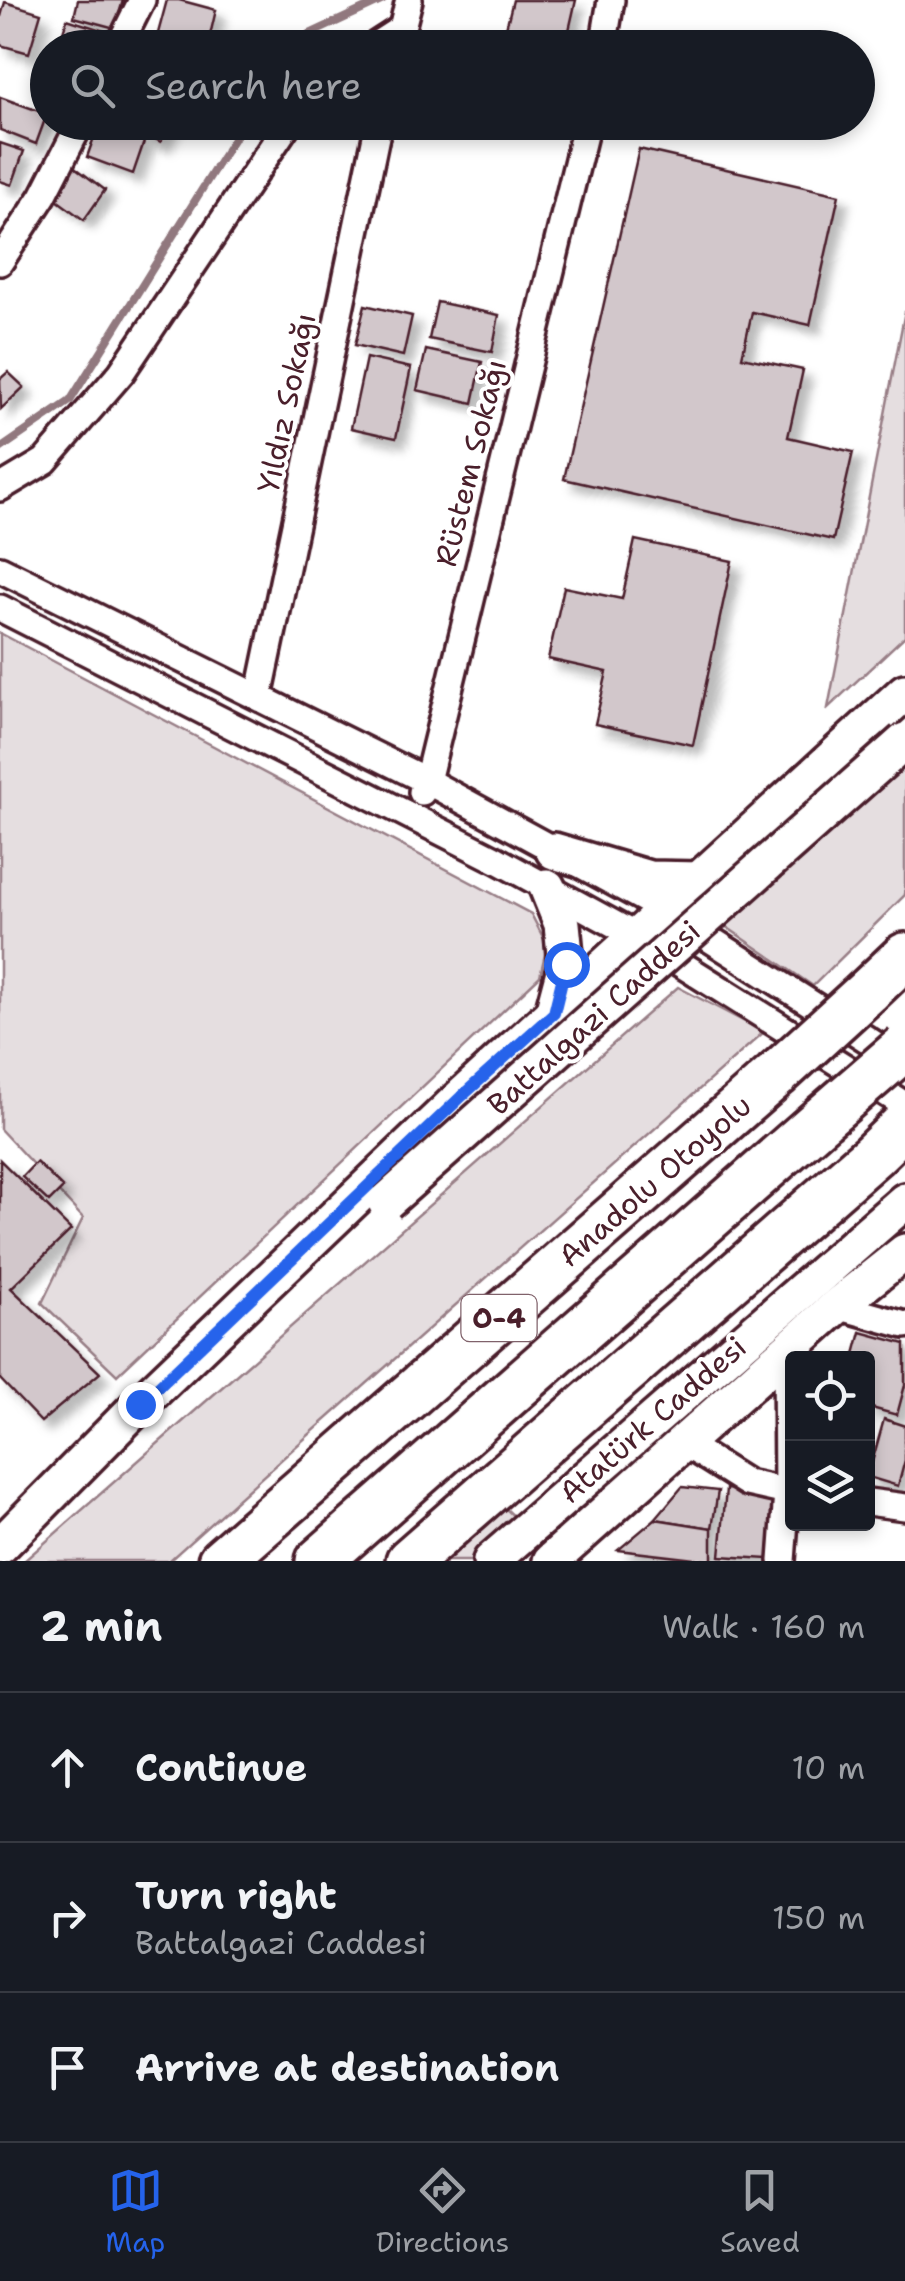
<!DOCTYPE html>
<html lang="en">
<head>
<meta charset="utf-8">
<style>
	:root { --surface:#171b24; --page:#242831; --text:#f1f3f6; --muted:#9ea1a6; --line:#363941; --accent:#2563eb }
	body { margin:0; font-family:"Shantell Sans",sans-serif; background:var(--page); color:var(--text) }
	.controls { position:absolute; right:30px; bottom:30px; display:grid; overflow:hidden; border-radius:10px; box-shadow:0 5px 15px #0003 }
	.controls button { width:90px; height:90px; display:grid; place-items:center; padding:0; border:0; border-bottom:2px solid var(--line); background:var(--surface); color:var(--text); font:50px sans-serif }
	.stop { position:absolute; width:30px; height:30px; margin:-22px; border:8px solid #2563eb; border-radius:50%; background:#fff }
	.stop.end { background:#2563eb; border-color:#fff; box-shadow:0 2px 10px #0008 }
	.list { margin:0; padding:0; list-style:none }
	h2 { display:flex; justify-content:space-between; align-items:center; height:130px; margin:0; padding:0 40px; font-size:42px }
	h2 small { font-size:32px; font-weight:400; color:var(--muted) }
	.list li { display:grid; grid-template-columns:65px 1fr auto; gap:30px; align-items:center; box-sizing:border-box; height:150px; padding:0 40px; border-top:2px solid var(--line) }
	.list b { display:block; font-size:38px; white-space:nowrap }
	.list p { margin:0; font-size:32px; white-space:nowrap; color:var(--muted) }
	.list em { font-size:32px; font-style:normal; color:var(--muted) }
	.icon { flex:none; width:55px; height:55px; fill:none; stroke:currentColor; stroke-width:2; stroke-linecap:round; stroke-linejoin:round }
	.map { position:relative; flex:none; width:905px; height:1561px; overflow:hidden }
	.search { position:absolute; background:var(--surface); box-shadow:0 5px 15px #0003; left:30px; right:30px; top:30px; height:110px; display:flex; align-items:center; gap:25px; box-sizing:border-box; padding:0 35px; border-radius:55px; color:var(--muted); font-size:38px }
	.sheet { height:580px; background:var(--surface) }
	nav { display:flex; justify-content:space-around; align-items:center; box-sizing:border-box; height:140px; border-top:2px solid var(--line); background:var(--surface); font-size:28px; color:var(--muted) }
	nav a { display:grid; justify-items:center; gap:5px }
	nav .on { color:var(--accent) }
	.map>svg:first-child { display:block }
</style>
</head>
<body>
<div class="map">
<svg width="905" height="1561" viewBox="0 0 905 1561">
	<defs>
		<filter id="shadow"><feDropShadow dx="9" dy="9" stdDeviation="5" flood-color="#0004"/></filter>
	</defs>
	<rect width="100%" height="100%" fill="#fff"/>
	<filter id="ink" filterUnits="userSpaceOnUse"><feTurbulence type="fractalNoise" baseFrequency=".01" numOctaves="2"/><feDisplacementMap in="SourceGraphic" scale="20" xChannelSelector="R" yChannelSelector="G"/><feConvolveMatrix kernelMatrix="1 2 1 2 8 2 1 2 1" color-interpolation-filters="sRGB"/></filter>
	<g filter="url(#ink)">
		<!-- green -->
		<g fill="#e5dee0" stroke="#987e86" stroke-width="2.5">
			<path d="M905 311V636L828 708Z"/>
			<path d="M0 633 531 914 547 945 540 976 117 1375 42 1303 83 1218 0 1129Z"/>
			<path d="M905 764V895L813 986 725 926Z"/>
			<path d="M678 987 764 1032 293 1449 169 1561H24Z"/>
			<path d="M504 1507 519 1521 470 1561H443Z"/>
		</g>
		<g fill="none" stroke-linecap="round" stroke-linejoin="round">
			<!-- stream -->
			<g stroke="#91787e" stroke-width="8">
				<path d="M291 48 295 41 383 0"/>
				<path d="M0 449 70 401 244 122"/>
			</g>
		</g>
		<!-- building -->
		<g fill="#d2c7cb" stroke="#4a1f2b" stroke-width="2.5" filter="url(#shadow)">
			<path d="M78 0H123L115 28 74 17Z"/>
			<path d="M167 0H179L216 10 207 48H198L157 37Z"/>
			<path d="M513 0H576L565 48H501Z"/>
			<path d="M5 2 41 13 29 53 0 45V20Z"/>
			<path d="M67 19 111 33 107 48H58Z"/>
			<path d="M0 97 47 114 36 144 0 130Z"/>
			<path d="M122 122H170L161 142Z"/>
			<path d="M99 123 145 139 133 174 87 157Z"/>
			<path d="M0 143 24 151 12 185 0 181Z"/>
			<path d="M639 149 839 195 810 325 752 312 742 357 803 370 788 437 853 452 833 540 564 479Z"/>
			<path d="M72 165 105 190 84 220 50 195Z"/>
			<path d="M437 302 499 315 492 352 429 339Z"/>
			<path d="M365 305 412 316 403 356 355 345Z"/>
			<path d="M426 350 482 362 473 403 417 390Z"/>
			<path d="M366 358 411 368 396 438 351 428Z"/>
			<path d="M8 372 24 387 1 409 0 379Z"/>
			<path d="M635 540 732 561 693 745 595 724 607 672 548 659 564 587 622 599Z"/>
			<path d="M0 1160 71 1230 11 1288 100 1373 41 1422 0 1379Z"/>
			<path d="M36 1162 63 1188 49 1202 22 1177Z"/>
			<path d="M861 1332 905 1344V1385L897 1415 868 1407V1358H854Z"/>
			<path d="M884 1419 905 1426V1460L898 1486 868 1477Z"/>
			<path d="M682 1487 718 1491 712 1528 655 1519Z"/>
			<path d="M726 1489 773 1492 768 1559 720 1556Z"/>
			<path d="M655 1519 712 1528V1561L618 1550Z"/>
		</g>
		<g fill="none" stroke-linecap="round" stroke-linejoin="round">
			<!-- street casing -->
			<g stroke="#4a1f2b" stroke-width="32">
				<g id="street">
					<path d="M118 48 142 0"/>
					<path d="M371 48 402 28"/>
					<path d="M397 48 409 0"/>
					<path d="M603 48 611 0"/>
					<path d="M0 262 43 196 81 122"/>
					<path d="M0 488 45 461 121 373 289 122"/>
					<path d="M0 569 427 781 666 911 901 1061"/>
					<path d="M0 608 497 860 638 937 905 1105"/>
					<path d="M259 697 379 122"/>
					<path d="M422 792 427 781 587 122"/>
					<path d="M837 1306 905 1325"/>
					<path d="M685 1444 747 1483 792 1493"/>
					<path d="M868 1502 905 1507"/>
					<path d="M782 1561 787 1493 786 1351"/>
				</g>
			</g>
			<!-- secondary casing -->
			<g stroke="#4a1f2b" stroke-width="42">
				<g id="secondary">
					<path d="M554 851 649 879 701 880"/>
					<path d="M547 887 562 924 566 964 553 1013"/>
					<path d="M0 1546 140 1404 462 1096 905 692"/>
					<path d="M491 1561 905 1201"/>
					<path d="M551 1561 837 1306 905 1252"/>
				</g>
			</g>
			<!-- highway casing -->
			<g stroke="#4a1f2b" stroke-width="52">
				<g id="highway">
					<path d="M868 991 905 956"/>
					<path d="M221 1561 776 1075"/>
					<path d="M319 1561 823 1118"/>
					<path d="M409 1561 873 1155 905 1124"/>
				</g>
			</g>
			<!-- street -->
			<use href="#street" stroke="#fff" stroke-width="25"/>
			<!-- secondary -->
			<use href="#secondary" stroke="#fff" stroke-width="35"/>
			<!-- highway -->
			<use href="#highway" stroke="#fff" stroke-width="45"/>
			<!-- secondary-bridge casing -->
			<g stroke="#4a1f2b" stroke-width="42" stroke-linecap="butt">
				<path id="secondary-bridge" d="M386 1202 905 741"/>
			</g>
			<!-- highway-bridge casing -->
			<g stroke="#4a1f2b" stroke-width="52" stroke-linecap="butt">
				<g id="highway-bridge">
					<path d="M776 1075 868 991"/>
					<path d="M823 1118 905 1047"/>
				</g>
			</g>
			<!-- secondary-bridge -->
			<use href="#secondary-bridge" stroke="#fff" stroke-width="35"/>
			<!-- highway-bridge -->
			<use href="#highway-bridge" stroke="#fff" stroke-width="45"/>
		</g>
	</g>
	<g fill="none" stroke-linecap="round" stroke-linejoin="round" filter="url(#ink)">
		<!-- route -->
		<path stroke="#2563eb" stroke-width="12" d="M140 1404 462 1096 554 1013 566 964"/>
	</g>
	<g text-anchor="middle" stroke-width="8" stroke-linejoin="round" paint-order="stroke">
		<!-- shield labels -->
		<rect fill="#fff" stroke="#80626b" stroke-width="2.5" x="461.5" y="1295" width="75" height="46" rx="8"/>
		<g font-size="28" font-weight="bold" fill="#4a1f2b">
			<text x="499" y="1328">O-4</text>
		</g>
		<!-- street labels -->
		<g font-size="30" fill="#4a1f2b" stroke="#fff">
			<text transform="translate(287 403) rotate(-78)" y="10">Yıldız Sokağı</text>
			<text transform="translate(471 463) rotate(-76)" y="10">Rüstem Sokağı</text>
			<text transform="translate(594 1018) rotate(-42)" y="10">Battalgazi Caddesi</text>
			<text transform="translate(655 1181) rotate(-41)" y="10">Anadolu Otoyolu</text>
			<text transform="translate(653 1420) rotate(-41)" y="10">Atatürk Caddesi</text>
		</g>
	</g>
</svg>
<div class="controls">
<button><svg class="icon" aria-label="locate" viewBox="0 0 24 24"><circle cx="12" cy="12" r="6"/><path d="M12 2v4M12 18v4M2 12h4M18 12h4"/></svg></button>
<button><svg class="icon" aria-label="layers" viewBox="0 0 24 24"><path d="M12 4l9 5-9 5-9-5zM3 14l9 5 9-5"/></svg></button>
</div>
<div class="stop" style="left:566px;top:964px"></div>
<div class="stop end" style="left:140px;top:1404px"></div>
<div class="search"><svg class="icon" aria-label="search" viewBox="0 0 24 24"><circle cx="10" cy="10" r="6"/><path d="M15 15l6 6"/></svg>Search here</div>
</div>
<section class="sheet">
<h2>2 min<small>Walk · 160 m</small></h2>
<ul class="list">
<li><svg class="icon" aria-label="ahead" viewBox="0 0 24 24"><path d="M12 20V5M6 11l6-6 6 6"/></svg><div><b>Continue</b></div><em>10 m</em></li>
<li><svg class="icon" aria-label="right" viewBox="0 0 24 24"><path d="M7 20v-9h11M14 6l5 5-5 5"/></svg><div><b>Turn right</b><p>Battalgazi Caddesi</p></div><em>150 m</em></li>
<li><svg class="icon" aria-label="arrive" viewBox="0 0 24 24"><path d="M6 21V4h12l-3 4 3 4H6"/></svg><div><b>Arrive at destination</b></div></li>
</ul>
</section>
<nav>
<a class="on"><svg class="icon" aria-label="map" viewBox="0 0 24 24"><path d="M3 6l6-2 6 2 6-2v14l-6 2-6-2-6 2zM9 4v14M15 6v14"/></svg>Map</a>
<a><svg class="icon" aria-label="directions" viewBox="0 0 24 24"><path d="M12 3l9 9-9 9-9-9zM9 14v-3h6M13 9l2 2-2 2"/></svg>Directions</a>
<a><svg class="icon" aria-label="saved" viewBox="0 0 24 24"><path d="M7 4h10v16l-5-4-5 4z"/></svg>Saved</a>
</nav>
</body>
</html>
